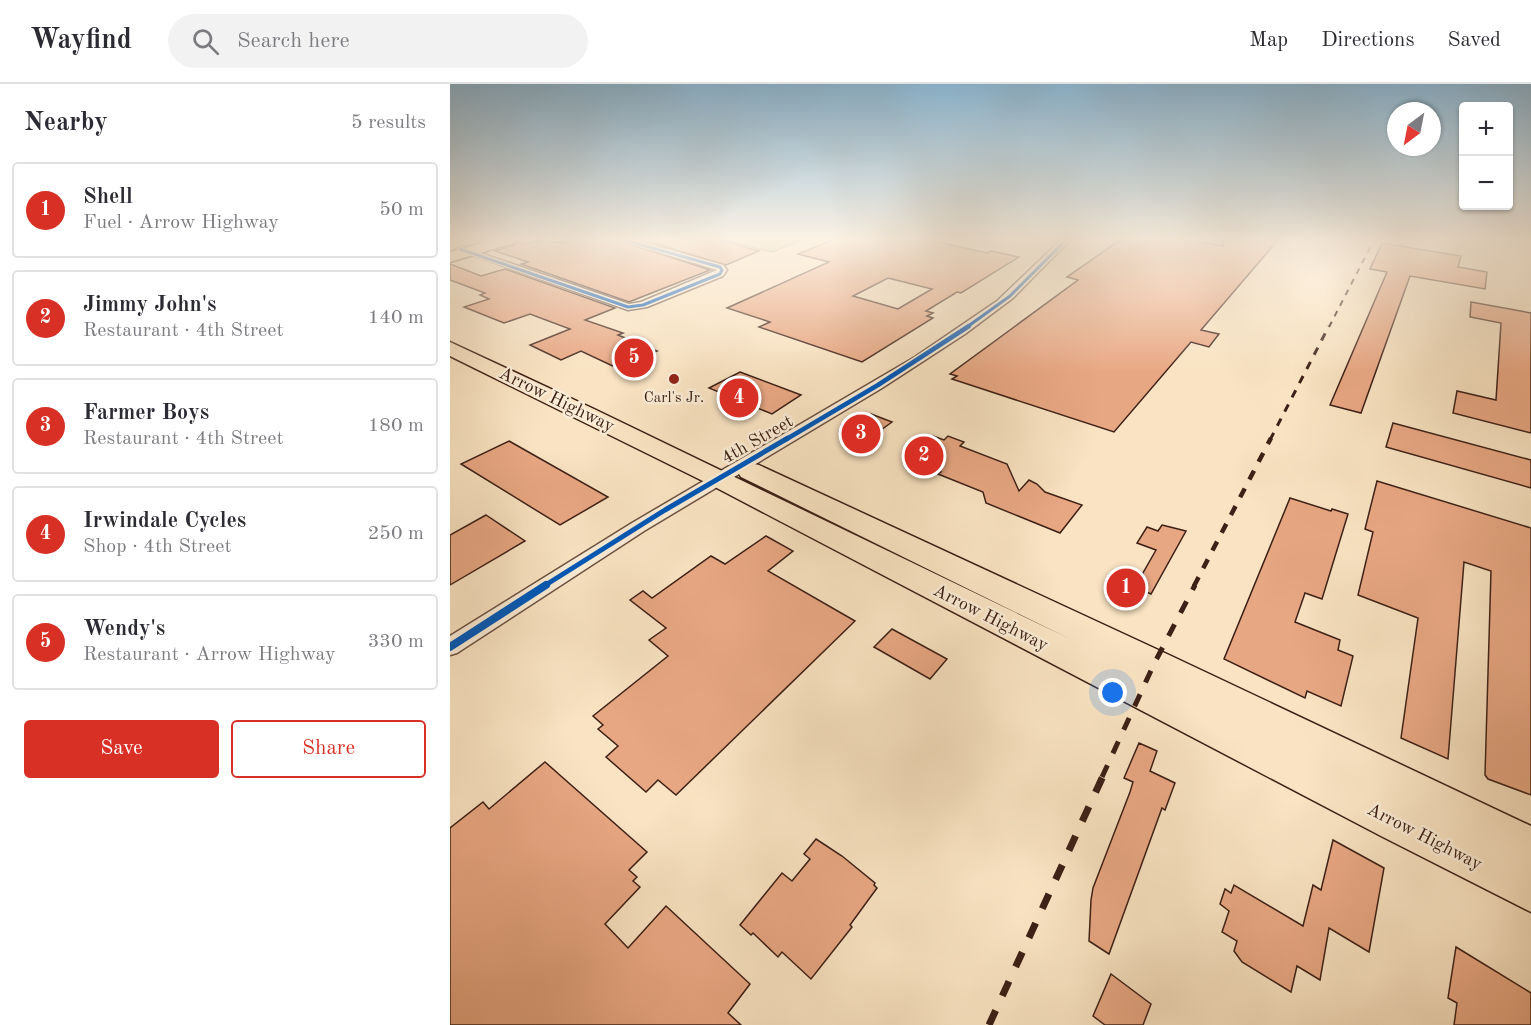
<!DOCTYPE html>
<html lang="en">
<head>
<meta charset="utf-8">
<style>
	:root { --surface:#fff; --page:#f2f2f3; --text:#2b2b33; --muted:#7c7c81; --line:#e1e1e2; --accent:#d93025 }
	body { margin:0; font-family:"Old Standard TT",serif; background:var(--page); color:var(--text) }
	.controls { position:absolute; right:18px; top:18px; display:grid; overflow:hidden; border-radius:6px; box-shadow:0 2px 4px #0004 }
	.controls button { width:54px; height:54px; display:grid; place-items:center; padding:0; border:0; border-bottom:2px solid var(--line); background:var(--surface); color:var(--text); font:30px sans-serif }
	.compass { position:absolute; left:937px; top:18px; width:54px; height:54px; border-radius:50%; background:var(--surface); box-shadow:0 2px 4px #0004; rotate:212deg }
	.you { position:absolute; left:663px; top:609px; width:21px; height:21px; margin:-15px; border:4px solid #fff; border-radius:50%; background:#1a73e8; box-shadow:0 0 0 9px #1a73e833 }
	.badge { display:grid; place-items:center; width:39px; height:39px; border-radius:50%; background:var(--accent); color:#fff; font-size:20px; font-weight:700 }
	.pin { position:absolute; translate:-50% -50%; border:3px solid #fff; box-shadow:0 2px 6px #0006 }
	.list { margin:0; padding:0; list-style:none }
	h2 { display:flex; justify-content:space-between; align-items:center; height:78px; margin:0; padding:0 24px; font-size:26px }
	h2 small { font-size:20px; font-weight:400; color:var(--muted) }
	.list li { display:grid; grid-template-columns:39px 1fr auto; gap:18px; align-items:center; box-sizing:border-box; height:96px; margin:0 12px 12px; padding:0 12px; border:2px solid var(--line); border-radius:6px }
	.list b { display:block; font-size:22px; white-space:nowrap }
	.list p { margin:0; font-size:20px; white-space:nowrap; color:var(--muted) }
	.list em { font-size:20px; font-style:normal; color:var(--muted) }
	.actions { display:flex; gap:12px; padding:18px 24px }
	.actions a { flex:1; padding:14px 0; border:2px solid var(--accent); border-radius:6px; text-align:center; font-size:21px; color:var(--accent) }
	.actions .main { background:var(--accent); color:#fff }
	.icon { flex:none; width:33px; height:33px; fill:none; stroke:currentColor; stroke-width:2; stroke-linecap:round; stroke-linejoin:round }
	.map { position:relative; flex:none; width:1081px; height:941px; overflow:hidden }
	header { display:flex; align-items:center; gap:36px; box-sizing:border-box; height:84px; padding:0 30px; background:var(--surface); border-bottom:2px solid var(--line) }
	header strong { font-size:28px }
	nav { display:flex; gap:33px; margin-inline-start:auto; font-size:21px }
	.search { width:420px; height:54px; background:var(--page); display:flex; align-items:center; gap:15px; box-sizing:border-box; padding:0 21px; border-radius:33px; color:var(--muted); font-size:22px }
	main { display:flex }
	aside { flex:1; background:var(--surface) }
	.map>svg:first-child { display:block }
</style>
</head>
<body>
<header>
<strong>Wayfind</strong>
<div class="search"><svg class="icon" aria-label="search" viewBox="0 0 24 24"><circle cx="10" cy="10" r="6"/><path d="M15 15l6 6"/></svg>Search here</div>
<nav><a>Map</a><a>Directions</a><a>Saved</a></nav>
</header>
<main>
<aside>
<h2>Nearby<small>5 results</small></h2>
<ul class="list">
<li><span class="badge">1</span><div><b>Shell</b><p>Fuel · Arrow Highway</p></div><em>50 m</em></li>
<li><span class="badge">2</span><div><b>Jimmy John's</b><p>Restaurant · 4th Street</p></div><em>140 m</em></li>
<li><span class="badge">3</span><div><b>Farmer Boys</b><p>Restaurant · 4th Street</p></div><em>180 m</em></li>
<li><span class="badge">4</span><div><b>Irwindale Cycles</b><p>Shop · 4th Street</p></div><em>250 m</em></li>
<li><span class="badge">5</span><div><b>Wendy's</b><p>Restaurant · Arrow Highway</p></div><em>330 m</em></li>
</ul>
<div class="actions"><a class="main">Save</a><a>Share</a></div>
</aside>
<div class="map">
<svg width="1081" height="941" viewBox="0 0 1081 941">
	<rect width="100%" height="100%" fill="#f9e3c2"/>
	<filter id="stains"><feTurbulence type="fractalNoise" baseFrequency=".00333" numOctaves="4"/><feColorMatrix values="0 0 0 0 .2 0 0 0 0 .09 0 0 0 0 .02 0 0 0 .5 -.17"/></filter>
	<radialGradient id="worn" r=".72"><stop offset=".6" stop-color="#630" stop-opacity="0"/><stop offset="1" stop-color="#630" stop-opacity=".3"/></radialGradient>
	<!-- green -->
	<path fill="#bac496" stroke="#7c7256" stroke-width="1.5" d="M275 156H352L322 168Z"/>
	<!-- building -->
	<g fill="#e8a783" stroke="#3d2016" stroke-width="1.5" fill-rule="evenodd">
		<path d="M94 156 114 159 122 156H168L260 186 179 218 71 180 78 178 45 167 64 161 68 157 75 160Z"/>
		<path d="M193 156H269L309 167 276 181Z"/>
		<path d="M382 156H479L537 169 541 167 569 173 511 209 507 208 476 227 483 229 477 232 483 234 412 278 309 243 320 238 277 224 379 178 348 170ZM438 194 482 205 448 225 403 212Z"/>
		<path d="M670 156H742L773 162V156H828L751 246 769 250 759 263 741 258 664 348 502 295 507 292 500 290 628 196 617 193Z"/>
		<path d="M932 159 1011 172 1008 183 1037 188 1035 205 960 192 911 329 880 321 937 188 920 185Z"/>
		<path d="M0 180 31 192 55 185 165 224 135 236 173 249 168 251 207 267 169 285 131 267 111 276 80 261 120 245 80 230 54 239 14 223 39 215 30 211 35 209 0 196Z"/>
		<path d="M1021 218 1081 229V349L1003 329 1007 307 1046 316 1051 239 1020 233Z"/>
		<path d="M290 288 351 311 322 330 259 304Z"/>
		<path d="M421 330 442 338 410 361 393 355 391 341 401 334 410 337Z"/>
		<path d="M943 339 1081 376V404L936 363Z"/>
		<path d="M483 352 494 356 498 352 514 358 510 362 557 380 569 407 579 396 587 400 595 408 632 421 610 449 536 419 533 408 488 390 491 388 457 373Z"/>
		<path d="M59 357 158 413 110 441 11 380Z"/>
		<path d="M927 397 1081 444V711L1038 695 1035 691 1041 487 1014 478 998 675 951 654 968 534 908 511 923 448 915 445Z"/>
		<path d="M840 414 881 427 882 425 898 430 872 515 855 509 845 538 890 556 888 566 903 572 891 622 857 607 855 614 774 575Z"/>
		<path d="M36 431 75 457 0 501V451Z"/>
		<path d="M712 441 736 447 701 510 685 503 706 466 687 459 697 443 708 447Z"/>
		<path d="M316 452 343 467 318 487 405 537 226 711 208 696 196 708 156 673 168 662 148 645 153 641 143 632 218 572 199 556 216 544 180 516 193 507 202 514 261 472 275 480Z"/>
		<path d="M442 545 497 575 480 595 424 563Z"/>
		<path d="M689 659 707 667 700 687 725 699 715 726 712 724 659 870 639 857 641 816 643 804 680 708 683 698 674 694Z"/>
		<path d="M95 678 197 768 179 786 187 793 183 797 190 803 155 840 178 864 216 822 300 900 278 929 291 941H0V744L33 718 39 725Z"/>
		<path d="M366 755 392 772 425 799 424 801 427 804 400 841 402 843 361 895 332 868 328 873 303 849 301 851 290 841 332 789 342 797 360 775 354 770Z"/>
		<path d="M883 756 934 784 919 868 879 844 870 896 847 882 841 908 792 878 784 867 787 857 772 848 779 827 770 820 775 805 781 809 784 801 853 842 863 801 871 806Z"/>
		<path d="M1006 863 1081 909V941H1004L1007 919 998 914Z"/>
		<path d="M661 890 701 920 693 941H655L643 932Z"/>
	</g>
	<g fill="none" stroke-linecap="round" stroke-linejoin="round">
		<!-- minor casing -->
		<g stroke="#6c5141" stroke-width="3">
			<g id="minor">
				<path d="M170 156H184L273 181 277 186 273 192 197 223 178 226 6 165 13 163 179 220 191 218 267 186Z"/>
				<path d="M611 156H620L563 214 515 250 432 304 194 447 7 569 0 571V552L182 439 465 273 547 217Z"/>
			</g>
		</g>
		<!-- primary casing -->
		<g stroke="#3d2016" stroke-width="3">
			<g id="primary">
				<path d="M42 156H65L63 159 0 178V168Z"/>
				<path d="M0 258 144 325 620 555 291 393 287 387 291 381 300 379 309 381 717 570 1081 742V828L931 752 263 402 0 272Z"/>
			</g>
		</g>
		<!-- minor -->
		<use href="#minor" fill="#fbedd7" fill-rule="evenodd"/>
		<!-- primary -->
		<use href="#primary" fill="#f9e3c2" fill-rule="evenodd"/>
		<!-- rail-far4 -->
		<path stroke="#3d2016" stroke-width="2" stroke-dasharray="6 6" stroke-linecap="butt" d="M879 243 924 156"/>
		<!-- rail-far3 -->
		<path stroke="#3d2016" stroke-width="3" stroke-dasharray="8 8" stroke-linecap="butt" d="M820 356 879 242"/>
		<!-- rail-far2 -->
		<path stroke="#3d2016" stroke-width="4.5" stroke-dasharray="10 10" stroke-linecap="butt" d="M744 502 821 354"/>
		<!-- rail-far1 -->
		<path stroke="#3d2016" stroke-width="5" stroke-dasharray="13 13" stroke-linecap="butt" d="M652 693 704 580 745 501"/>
		<!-- rail -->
		<path stroke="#3d2016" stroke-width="7" stroke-dasharray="16 16" stroke-linecap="butt" d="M539 941 653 692"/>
		<!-- cycleway-far3 casing -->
		<g stroke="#fbedd7" stroke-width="5">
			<g id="cycleway-far3">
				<path d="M10 165 178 223 193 221 270 190 272 186 270 183 174 156"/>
				<path d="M517 243 560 212 616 156"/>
			</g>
		</g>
		<!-- cycleway-far2 casing -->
		<g stroke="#fbedd7" stroke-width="8">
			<path id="cycleway-far2" d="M335 356 428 301 519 242"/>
		</g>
		<!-- cycleway-far1 casing -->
		<g stroke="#fbedd7" stroke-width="9">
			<path id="cycleway-far1" d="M94 502 215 426 338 354"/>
		</g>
		<!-- cycleway casing -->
		<g stroke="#fbedd7" stroke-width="11">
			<path id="cycleway" d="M0 563 96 501"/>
		</g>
		<!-- cycleway-far3 -->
		<use href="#cycleway-far3" stroke="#0057b8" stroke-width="3"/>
		<!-- cycleway-far2 -->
		<use href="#cycleway-far2" stroke="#0057b8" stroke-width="4.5"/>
		<!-- cycleway-far1 -->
		<use href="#cycleway-far1" stroke="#0057b8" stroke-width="5"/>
		<!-- cycleway -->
		<use href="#cycleway" stroke="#0057b8" stroke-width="8"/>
	</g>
	<!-- sky -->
	<linearGradient id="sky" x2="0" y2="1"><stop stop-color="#8bb8d6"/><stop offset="0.54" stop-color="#fcf2e4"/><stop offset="1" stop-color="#fcf2e4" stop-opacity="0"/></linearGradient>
	<rect width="1081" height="288" fill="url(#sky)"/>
	<!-- markers -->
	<circle fill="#8f2418" stroke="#fbedd7" stroke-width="2" cx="224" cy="295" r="6"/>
	<g text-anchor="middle" stroke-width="5" stroke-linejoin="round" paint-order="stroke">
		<!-- far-poi labels -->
		<g font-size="15" fill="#3d2016" stroke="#fbedd7">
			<text x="224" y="318">Carl's Jr.</text>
		</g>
		<!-- street labels -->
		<g font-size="18" fill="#3d2016" stroke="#fbedd7">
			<text transform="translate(107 315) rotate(26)" y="6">Arrow Highway</text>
			<text transform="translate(307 355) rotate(-30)" y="6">4th Street</text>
			<text transform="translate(541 533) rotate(27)" y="6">Arrow Highway</text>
			<text transform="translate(975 752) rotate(27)" y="6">Arrow Highway</text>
		</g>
	</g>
	<rect width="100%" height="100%" filter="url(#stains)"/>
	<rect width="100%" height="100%" fill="url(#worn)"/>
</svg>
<div class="controls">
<button>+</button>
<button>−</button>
</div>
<svg class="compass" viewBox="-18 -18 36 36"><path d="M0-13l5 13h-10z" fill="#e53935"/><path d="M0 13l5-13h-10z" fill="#7c7c81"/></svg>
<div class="you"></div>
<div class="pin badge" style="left:676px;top:504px">1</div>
<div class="pin badge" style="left:474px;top:372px">2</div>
<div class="pin badge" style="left:411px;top:350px">3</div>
<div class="pin badge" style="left:289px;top:314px">4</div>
<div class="pin badge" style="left:184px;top:274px">5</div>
</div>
</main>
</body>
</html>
